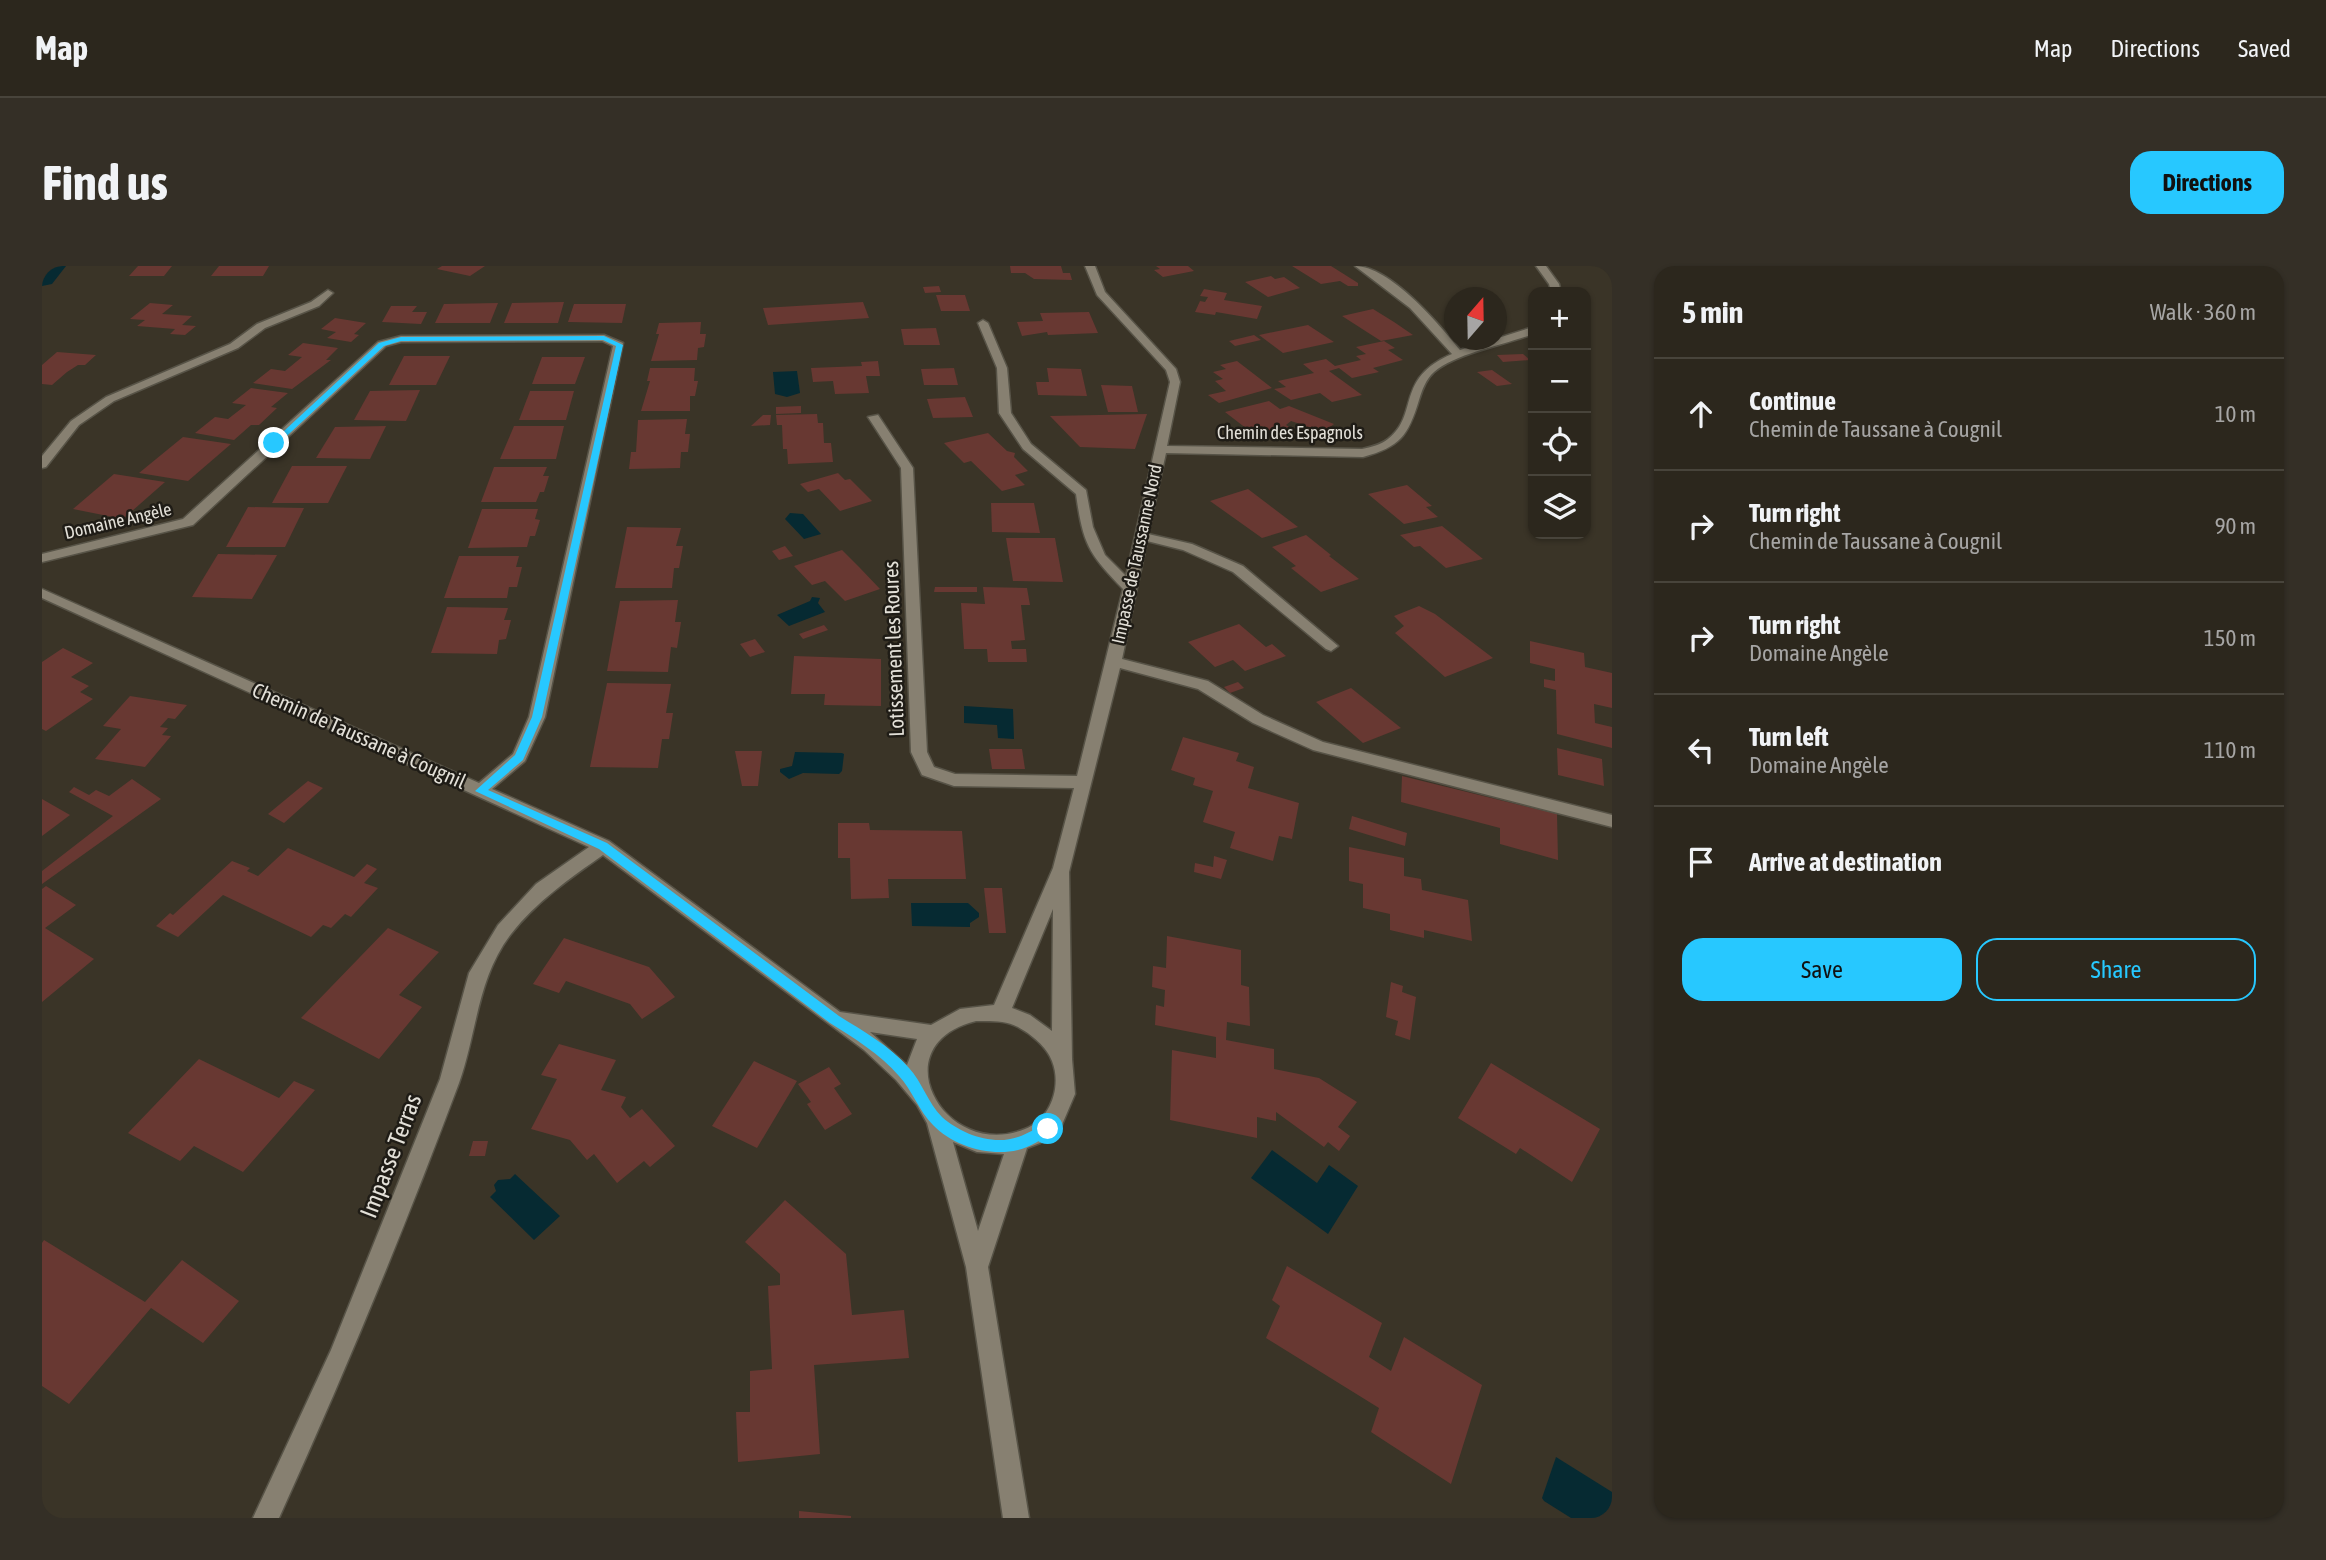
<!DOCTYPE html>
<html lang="en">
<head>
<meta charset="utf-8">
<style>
	:root { --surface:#2c271d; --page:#342f26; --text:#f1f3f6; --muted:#a6a5a4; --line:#48443b; --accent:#27c8ff }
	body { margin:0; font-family:"Asap Condensed",sans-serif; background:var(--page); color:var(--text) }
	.controls { position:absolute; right:21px; top:21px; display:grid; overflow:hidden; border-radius:14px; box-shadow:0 2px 5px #0004 }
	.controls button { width:63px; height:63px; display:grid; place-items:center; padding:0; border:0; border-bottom:2px solid var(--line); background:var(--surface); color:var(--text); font:35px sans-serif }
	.compass { position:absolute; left:1402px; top:21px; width:63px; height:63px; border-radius:50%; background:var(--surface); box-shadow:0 2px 5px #0004; rotate:20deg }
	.stop { position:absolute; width:21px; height:21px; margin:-16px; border:5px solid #27c8ff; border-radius:50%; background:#fff }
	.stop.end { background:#27c8ff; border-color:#fff; box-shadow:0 2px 7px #0008 }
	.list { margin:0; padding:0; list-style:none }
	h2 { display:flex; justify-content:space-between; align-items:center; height:91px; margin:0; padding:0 28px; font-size:30px }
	h2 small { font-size:23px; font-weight:400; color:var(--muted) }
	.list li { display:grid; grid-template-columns:46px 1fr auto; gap:21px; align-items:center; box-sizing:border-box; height:112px; padding:0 28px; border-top:2px solid var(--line) }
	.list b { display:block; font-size:26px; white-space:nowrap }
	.list p { margin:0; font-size:23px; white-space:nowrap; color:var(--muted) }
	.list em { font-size:23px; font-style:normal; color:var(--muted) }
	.actions { display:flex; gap:14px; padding:21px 28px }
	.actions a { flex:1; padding:16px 0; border:2px solid var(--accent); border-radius:21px; text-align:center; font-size:24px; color:var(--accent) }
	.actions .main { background:var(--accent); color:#111 }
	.icon { flex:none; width:38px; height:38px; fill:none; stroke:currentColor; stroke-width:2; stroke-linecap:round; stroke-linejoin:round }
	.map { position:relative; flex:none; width:1570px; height:1252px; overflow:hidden; border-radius:21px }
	header { display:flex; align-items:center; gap:42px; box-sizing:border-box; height:98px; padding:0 35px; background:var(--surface); border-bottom:2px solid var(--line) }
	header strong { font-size:33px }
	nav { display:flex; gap:38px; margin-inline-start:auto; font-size:24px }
	.intro { display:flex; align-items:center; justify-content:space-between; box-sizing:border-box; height:168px; padding:0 42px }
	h1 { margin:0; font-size:49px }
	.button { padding:18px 32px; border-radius:21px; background:var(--accent); color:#111; font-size:24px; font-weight:700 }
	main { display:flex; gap:42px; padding:0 42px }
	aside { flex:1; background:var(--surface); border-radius:21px; box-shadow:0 2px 5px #0004 }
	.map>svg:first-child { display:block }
</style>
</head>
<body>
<header>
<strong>Map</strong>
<nav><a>Map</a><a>Directions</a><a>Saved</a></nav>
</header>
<div class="intro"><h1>Find us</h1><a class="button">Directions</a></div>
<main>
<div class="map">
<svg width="1570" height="1252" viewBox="0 0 1570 1252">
	<rect width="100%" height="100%" fill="#3a3427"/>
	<!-- water -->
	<g fill="#062a32">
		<path d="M755 105 758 127 745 131 733 128 731 106Z"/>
		<path d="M748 247 761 248 779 268 762 273 743 253Z"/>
		<path d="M770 331 778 332 776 337 783 346 747 360 735 349 768 335Z"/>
		<path d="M922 440 971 443 972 473 956 472 955 459 922 457Z"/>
		<path d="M753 486 800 487 802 488 800 505 797 508 761 507 747 513 738 506V503L750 500Z"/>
		<path d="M869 637H926L937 647V651L928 657V661L870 660Z"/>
		<path d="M1230 884 1275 917 1287 899 1316 920 1286 968 1209 912Z"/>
		<path d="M473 908 518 950 492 974 448 931 454 925 452 919 456 914 468 913Z"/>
		<path d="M1514 1191 1570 1226V1252H1529L1502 1235 1500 1232Z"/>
	</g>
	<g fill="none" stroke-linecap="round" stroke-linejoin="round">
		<!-- canal -->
		<path fill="#062a32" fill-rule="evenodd" d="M0 0H24L10 18 0 20Z"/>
	</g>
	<!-- building -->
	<g fill="#683832">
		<path d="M96 0H130L122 10H87Z"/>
		<path d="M177 0H227L221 10H169Z"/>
		<path d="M400 0H443L428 10 395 3Z"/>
		<path d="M968 0H1019L1021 7H1028L1030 14 992 13 983 7H969Z"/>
		<path d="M1114 0H1146L1152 5 1121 11 1112 4 1118 3Z"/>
		<path d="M1250 0H1289L1316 17V20H1306L1298 15 1279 18Z"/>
		<path d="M1229 10 1233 13 1242 11 1258 22 1226 31 1203 16Z"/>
		<path d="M897 20 899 26 883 27 881 21Z"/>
		<path d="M1162 23 1185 27 1182 34 1220 40 1215 53 1174 46 1173 49 1153 46 1158 35 1163 36 1166 31 1158 30Z"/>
		<path d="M894 29H923L928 45H899Z"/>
		<path d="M522 36 516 57H462L470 37Z"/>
		<path d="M821 36 827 52 726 59 721 42Z"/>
		<path d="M108 37 131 39 120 48 150 50 140 59 154 60 143 69 128 68 133 63 95 60 103 54 88 53Z"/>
		<path d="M456 37 448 57H393L402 38Z"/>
		<path d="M532 38H584L580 57 526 56Z"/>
		<path d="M349 40H375L370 46H385L379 58 340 56Z"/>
		<path d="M1331 43 1352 56 1371 69 1339 75 1300 50Z"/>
		<path d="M1047 46 1056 67 1006 69 1005 66 980 70 975 56 1001 55 998 47Z"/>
		<path d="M293 52 324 57 312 68 317 69 309 76 285 72 294 66 279 63Z"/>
		<path d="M659 56 658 68H664L662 81 656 82 655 94 609 95 617 68H614L617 57Z"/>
		<path d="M1266 59 1292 76 1241 87 1217 69Z"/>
		<path d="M894 62 898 79H862L859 63Z"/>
		<path d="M1212 69 1219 74 1193 80 1187 75Z"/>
		<path d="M1342 75 1353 82 1346 84 1361 94 1331 102 1337 106 1310 112 1297 102 1287 105 1320 129 1290 136 1278 127 1249 134 1232 123 1244 121 1236 115 1272 107 1261 98 1284 93 1293 100 1319 94 1314 90 1324 88 1314 81Z"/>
		<path d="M261 77 296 82 284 94H289L250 123 211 117 229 103 243 105 260 91 246 89Z"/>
		<path d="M15 86 54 89 43 99H36L25 106 10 119 0 118V99Z"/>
		<path d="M1481 88 1488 94 1461 96 1455 89Z"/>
		<path d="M362 90H408L394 119H347Z"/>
		<path d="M500 91H543L533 118H490Z"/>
		<path d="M836 95 838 110H824L827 127 793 128 791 115 771 116 769 102 820 100 819 96Z"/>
		<path d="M1195 95 1230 122 1177 137 1166 129 1184 125 1173 115 1181 113 1171 106 1184 103 1178 99Z"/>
		<path d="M608 102H653L652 115H656L653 130H648V145H599L608 115H605Z"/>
		<path d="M912 102 916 119H882L879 103Z"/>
		<path d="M1005 102 1039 103 1045 130 996 129 994 116H1007Z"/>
		<path d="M1450 104 1470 118 1455 120 1435 106Z"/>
		<path d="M1059 119 1090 120 1096 146H1066Z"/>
		<path d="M209 122 246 127 229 141 235 142 217 159H209L192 174 153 167 173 151 186 153 204 139 190 137Z"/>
		<path d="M378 124 364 155 312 154 328 125Z"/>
		<path d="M488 125H532L524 154H477Z"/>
		<path d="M923 131 931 151 891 152 885 133Z"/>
		<path d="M1227 135 1238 143 1247 140 1292 158 1276 170 1254 161 1258 158 1249 155 1244 159 1249 162 1231 167 1220 160 1205 163 1183 146Z"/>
		<path d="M759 140V147L734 148V141Z"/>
		<path d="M775 148 776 157H781L782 177H789L791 196 746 198 745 183H741L740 159H735L734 149Z"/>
		<path d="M1105 148 1093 183 1038 181 1008 150Z"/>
		<path d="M721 149H729L728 159 709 160Z"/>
		<path d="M645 153 643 168H648L646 186H639L638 202 587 203 589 186H594L596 154Z"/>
		<path d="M344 160 328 193 274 192 293 161Z"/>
		<path d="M472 160H522L514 193H458Z"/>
		<path d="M946 167 965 185 973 187 972 191 986 205 973 209 983 219 960 225 929 195 922 197 902 177Z"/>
		<path d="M141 171 189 178 146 215 97 207Z"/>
		<path d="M250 200H305L286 237H230Z"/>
		<path d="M452 201H505L501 210H507L502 226H498L494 236H439Z"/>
		<path d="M796 207 803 214 808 213 830 235 798 245 777 223 766 226 758 218Z"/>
		<path d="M72 208 123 216 81 253 31 243Z"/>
		<path d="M1365 219 1390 240 1384 241 1396 251 1362 258 1326 228Z"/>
		<path d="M1206 223 1256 261 1220 272 1168 235Z"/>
		<path d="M949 237H992L998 267 950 266Z"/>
		<path d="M206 241 262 242 243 281H184Z"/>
		<path d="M440 243H496L493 253 498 254 493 270H488L485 281 426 282Z"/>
		<path d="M1400 260 1441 293 1404 302 1378 280 1372 281 1358 269Z"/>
		<path d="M585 261 639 262 634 280H641L637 302H632L630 322H573Z"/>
		<path d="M1264 269 1289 289 1287 290 1317 313 1279 326 1249 302 1254 300 1230 281Z"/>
		<path d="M964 272H1013L1021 316 971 315Z"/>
		<path d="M743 280 751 290 737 294 730 285Z"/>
		<path d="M800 284 818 302 838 323 803 335 783 315 770 319 752 300Z"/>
		<path d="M176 288 235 289 210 333 150 331Z"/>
		<path d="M417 290H477L474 301H480L475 321H467L465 332H402Z"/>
		<path d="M893 321H935V326H892Z"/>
		<path d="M941 321 985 322 988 339H979L983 374 969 375 970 383H984L985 396H946L945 383H922L919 337 943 338Z"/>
		<path d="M636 334 633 356H639L635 382 629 381 626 406 565 405 578 335Z"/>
		<path d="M1377 340 1393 348 1451 392 1403 411 1353 367 1362 360 1352 350Z"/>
		<path d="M405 341 466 342 462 354H469L464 373 457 374 455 388 389 387Z"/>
		<path d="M1197 358 1224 381 1230 378 1244 390 1203 405 1191 394 1173 401 1146 376Z"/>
		<path d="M782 359 786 364 761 373 757 368Z"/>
		<path d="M713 373 723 386 708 391 698 378Z"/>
		<path d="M1488 375 1542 387 1543 401 1570 407V442L1552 438 1553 457 1570 461V482L1515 468 1514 424 1502 421V413L1513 415V403L1488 397Z"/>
		<path d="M21 382 51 397 29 411 47 420 38 426 51 433 4 465 0 463V396Z"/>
		<path d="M752 390 839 393V440L782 439 783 428H749Z"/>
		<path d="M1196 416 1202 422 1188 427 1182 421Z"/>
		<path d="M565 417 629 418 624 447H631L627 473H620L616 502 548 501Z"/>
		<path d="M1309 422 1359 462 1321 477 1274 436Z"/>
		<path d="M88 430 145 439 133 453 126 452 118 461 126 462 120 469 129 470 103 501 53 493 79 463 61 460Z"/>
		<path d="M1141 471 1197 487 1194 495 1212 501 1206 522 1257 537 1250 573 1237 570 1231 595 1188 582 1193 566 1161 556 1171 525 1151 519 1153 512 1129 504Z"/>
		<path d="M1515 482 1560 493 1562 520 1516 509Z"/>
		<path d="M947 483H980L983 503H950Z"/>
		<path d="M693 485H720L716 520H700Z"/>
		<path d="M1360 510 1515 548 1516 594 1458 578V562L1359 536Z"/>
		<path d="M90 513 119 533 0 618V605L71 550 27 526 32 521 47 529 54 524 67 530Z"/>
		<path d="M266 515 281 522 242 557 226 548Z"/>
		<path d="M0 533 28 549 0 570Z"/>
		<path d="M1310 550 1365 567 1363 580 1307 563Z"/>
		<path d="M796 557H827L828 564 920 565 924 613H846L847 632 809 633 808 592H796Z"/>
		<path d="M1307 581 1362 592V610L1379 613 1380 624 1426 634 1430 675 1382 664V672L1348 664V648L1321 642V618L1307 615Z"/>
		<path d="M246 582 312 611 325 598 335 603 322 617 336 622 309 651 303 648 289 662 281 659 269 671 181 629 136 671 114 660 128 647 131 649 190 595 208 602 205 605 216 610Z"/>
		<path d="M1172 590 1185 594 1179 613 1152 606 1153 597 1171 601Z"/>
		<path d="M4 620 34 639 3 662 52 693 0 736V623Z"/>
		<path d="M942 622H960L964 667H947Z"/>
		<path d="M346 662 397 686 357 729 380 741 337 793 259 752Z"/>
		<path d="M1125 670 1199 684V719L1207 721 1208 760 1185 756 1184 774 1232 783V803L1277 812 1315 836 1296 861 1308 870 1297 885 1286 876 1282 881 1234 846V855L1215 851V872L1128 854 1130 784 1174 792V771L1113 759 1114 739 1122 741 1123 724 1110 721 1111 700 1124 702Z"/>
		<path d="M522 672 607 701 633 731 600 753 588 738 524 715 517 727 491 718Z"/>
		<path d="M1349 716 1361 720 1360 726 1374 731 1368 774 1353 769 1356 755 1344 751Z"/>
		<path d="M517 778 574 794 559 824 584 831 579 841 588 852 600 843 633 880 608 901 602 895 575 917 552 888 545 894 528 874 489 863 515 813 499 809Z"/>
		<path d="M157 793 237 832 252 815 273 824 201 906 152 880 138 895 86 867Z"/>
		<path d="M712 795 755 815 715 882 670 860Z"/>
		<path d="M1449 797 1558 863 1530 916 1478 882 1474 888 1416 852Z"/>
		<path d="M787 801 799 818 792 822 810 848 783 864 765 838 769 836 756 818Z"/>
		<path d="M431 875H446L443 890H427Z"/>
		<path d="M743 934 804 988 810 1049 862 1044 867 1092 772 1099 778 1188 696 1196 694 1146H708V1105L730 1103 726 1020 738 1019V1008L703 976Z"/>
		<path d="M2 974 103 1036 140 994 197 1035 161 1077 109 1042 27 1138 0 1120V977Z"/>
		<path d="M1245 1000 1340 1057 1327 1091 1349 1105 1362 1071 1440 1119 1409 1218 1329 1166 1337 1142 1224 1072 1238 1040 1230 1034Z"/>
		<path d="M757 1245 809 1250V1252H757Z"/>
	</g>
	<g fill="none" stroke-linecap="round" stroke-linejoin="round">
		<!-- street casing -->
		<g stroke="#575347" stroke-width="3">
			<g id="street">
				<path d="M1043 0H1053L1063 26 1134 103 1138 116 1125 180 1320 183C1329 181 1339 179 1346 173 1378 148 1352 113 1410 88L1368 42 1313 0C1348 0 1397 58 1418 84L1491 61V68C1463 79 1414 87 1392 106 1384 113 1380 124 1377 134 1366 170 1358 181 1321 191L1124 187 1106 268 1150 278 1201 300 1296 380 1289 385 1284 383 1191 306 1141 284 1105 275 1080 393 1166 415 1221 449 1281 476 1570 549V561L1271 484 1211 457 1156 423 1078 402 1027 606 1030 793 1033 828 1019 861 998 877 985 882 946 1001 987 1252H961L924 1001 885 857 875 839 854 814 822 784 561 589C527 613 495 635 469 668 435 712 435 767 417 817 362 964 302 1109 237 1252H211L289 1084 398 813 427 707 456 659 494 618 547 581 0 332V323L437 517 471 488 487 451 571 80 560 75 359 76 344 80 151 259 0 296V288L141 253 336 76 359 70 562 69 581 77 503 451 483 495 450 523 567 575 798 746 889 759 918 743 952 739 1011 602 1032 522 912 520 880 509 869 486 859 202 826 151 836 149 871 202 885 486 892 501 913 508 1035 510 1081 323C1046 287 1041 278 1034 228L981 183 957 147 955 102 936 57 941 54 946 57 965 102 969 147 989 178 1044 224 1051 261 1063 289 1084 310 1128 116 1124 104 1055 29ZM1011 643 1010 765 988 749 970 742ZM934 755C948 755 963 754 976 761 989 768 1005 781 1010 795 1020 820 1009 853 983 863 903 896 837 779 934 755ZM828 766 875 773 865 799ZM911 876 935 886 962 888 936 965Z"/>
				<path d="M1494 0H1504L1517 18 1519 26H1509L1507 18Z"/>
				<path d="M286 24 291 27 277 40 223 62 196 82 72 135 37 159 4 201 0 202V190L29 155 64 131 188 78 215 58 269 36Z"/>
			</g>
		</g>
		<!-- street -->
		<use href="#street" fill="#878071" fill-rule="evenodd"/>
	</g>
	<!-- route -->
	<path fill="#27c8ff" d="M562 70 581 79 500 451 481 494 446 524 565 577 797 750C821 765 848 780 867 802 880 816 886 837 900 851 919 868 951 880 976 871 986 868 995 861 1006 857L1010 859V867C1000 873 988 881 976 884 948 891 911 880 891 859 877 845 870 824 857 810 838 788 812 772 788 757L557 583 433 525 473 489 490 451 574 80 561 74 359 75 342 80 235 179 229 177 337 77 359 71Z"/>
	<g text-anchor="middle" stroke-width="5" stroke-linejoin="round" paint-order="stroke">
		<!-- far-street labels -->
		<g font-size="18" fill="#e3e0d8" stroke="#1f1c16">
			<text x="1248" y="173">Chemin des Espagnols</text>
			<text transform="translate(76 255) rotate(-13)" y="6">Domaine Angèle</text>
			<text transform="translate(1095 288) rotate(-78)" y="6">Impasse de Taussanne Nord</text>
		</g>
		<!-- street labels -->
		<g font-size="21" fill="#e3e0d8" stroke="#1f1c16">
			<text transform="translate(852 383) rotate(-92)" y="7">Lotissement les Roures</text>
			<text transform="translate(317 470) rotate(24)" y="7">Chemin de Taussane à Cougnil</text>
		</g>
		<!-- near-street labels -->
		<g font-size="24" fill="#e3e0d8" stroke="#1f1c16">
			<text transform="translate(349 890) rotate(-69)" y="8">Impasse Terras</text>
		</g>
	</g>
</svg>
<div class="controls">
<button>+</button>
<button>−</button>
<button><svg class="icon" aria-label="locate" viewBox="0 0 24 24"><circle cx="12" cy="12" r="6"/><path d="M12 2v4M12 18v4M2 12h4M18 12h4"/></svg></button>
<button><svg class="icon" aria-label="layers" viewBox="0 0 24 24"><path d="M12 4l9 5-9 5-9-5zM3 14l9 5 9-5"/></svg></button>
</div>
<svg class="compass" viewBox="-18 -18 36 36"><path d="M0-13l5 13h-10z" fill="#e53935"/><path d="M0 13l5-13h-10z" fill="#a6a5a4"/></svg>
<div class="stop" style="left:1006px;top:863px"></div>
<div class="stop end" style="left:232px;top:177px"></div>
</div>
<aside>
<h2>5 min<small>Walk · 360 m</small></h2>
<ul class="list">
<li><svg class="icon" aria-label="ahead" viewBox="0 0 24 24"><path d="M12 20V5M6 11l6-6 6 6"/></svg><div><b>Continue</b><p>Chemin de Taussane à Cougnil</p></div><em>10 m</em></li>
<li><svg class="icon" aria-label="right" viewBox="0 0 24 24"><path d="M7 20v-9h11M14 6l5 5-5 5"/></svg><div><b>Turn right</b><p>Chemin de Taussane à Cougnil</p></div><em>90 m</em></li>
<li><svg class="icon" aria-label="right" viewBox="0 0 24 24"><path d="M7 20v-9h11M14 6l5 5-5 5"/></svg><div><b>Turn right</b><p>Domaine Angèle</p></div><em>150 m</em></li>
<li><svg class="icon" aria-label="left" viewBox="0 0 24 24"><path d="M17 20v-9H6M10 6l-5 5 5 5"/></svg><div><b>Turn left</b><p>Domaine Angèle</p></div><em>110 m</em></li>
<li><svg class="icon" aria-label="arrive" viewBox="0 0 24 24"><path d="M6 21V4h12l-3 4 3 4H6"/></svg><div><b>Arrive at destination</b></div></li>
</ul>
<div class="actions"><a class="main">Save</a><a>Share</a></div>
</aside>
</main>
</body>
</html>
